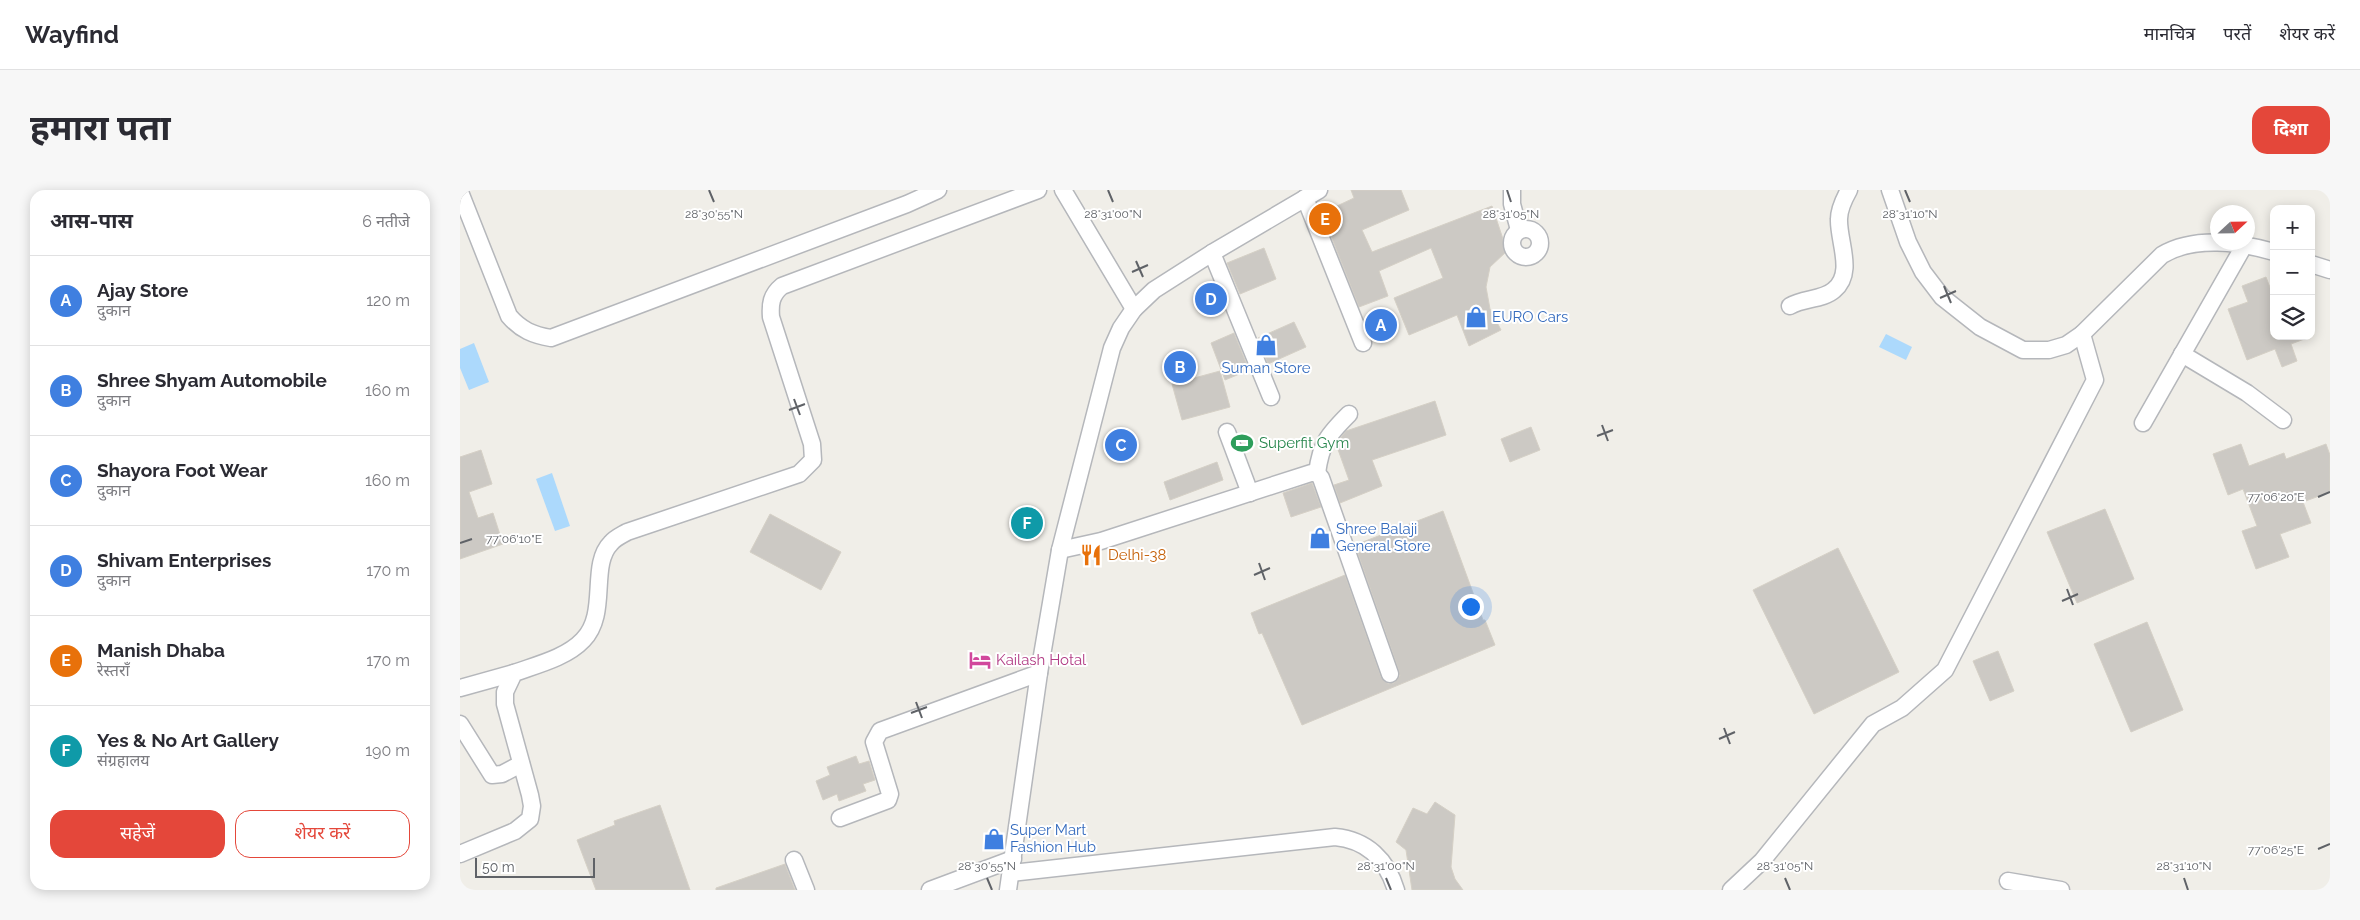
<!DOCTYPE html>
<html lang="hi">
<head>
<meta charset="utf-8">
<style>
	:root { --surface:#fff; --page:#f7f7f7; --text:#2b2b33; --muted:#7c7c81; --line:#e1e1e2; --accent:#e4473a }
	body { margin:0; font-family:Raleway,"Noto Sans Devanagari",sans-serif; background:var(--page); color:var(--text) }
	.controls { position:absolute; right:15px; top:15px; display:grid; overflow:hidden; border-radius:10px; box-shadow:0 2px 12px #0003 }
	.controls button { width:45px; height:45px; display:grid; place-items:center; padding:0; border:0; border-bottom:1px solid var(--line); background:var(--surface); color:var(--text); font:25px sans-serif }
	.compass { position:absolute; left:1750px; top:15px; width:45px; height:45px; border-radius:50%; background:var(--surface); box-shadow:0 2px 12px #0003; rotate:68deg }
	.scale { position:absolute; left:15px; bottom:12px; width:120px; box-sizing:border-box; padding-left:5px; border:2px solid #5f6267; border-top:0; font-size:14px; line-height:18px; white-space:nowrap; color:#5f6267; -webkit-text-stroke:4px #fff; paint-order:stroke }
	.you { position:absolute; left:1010px; top:416px; width:18px; height:18px; margin:-12px; border:4px solid #fff; border-radius:50%; background:#1a73e8; box-shadow:0 0 0 8px #1a73e833 }
	.badge { display:grid; place-items:center; width:32px; height:32px; border-radius:50%; background:var(--accent); color:#fff; font-size:16px; font-weight:700 }
	.pin { position:absolute; translate:-50% -50%; border:2px solid #fff; box-shadow:0 1px 5px #0006 }
	.list { margin:0; padding:0; list-style:none }
	h2 { display:flex; justify-content:space-between; align-items:center; height:65px; margin:0; padding:0 20px; font-size:21px }
	h2 small { font-size:16px; font-weight:400; color:var(--muted) }
	.list li { display:grid; grid-template-columns:32px 1fr auto; gap:15px; align-items:center; box-sizing:border-box; height:90px; padding:0 20px; border-top:1px solid var(--line) }
	.list b { display:block; font-size:19px; white-space:nowrap }
	.list p { margin:0; font-size:16px; white-space:nowrap; color:var(--muted) }
	.list em { font-size:16px; font-style:normal; color:var(--muted) }
	.actions { display:flex; gap:10px; padding:15px 20px }
	.actions a { flex:1; padding:11px 0; border:1px solid var(--accent); border-radius:15px; text-align:center; font-size:18px; color:var(--accent) }
	.actions .main { background:var(--accent); color:#fff }
	.icon { flex:none; width:28px; height:28px; fill:none; stroke:currentColor; stroke-width:2; stroke-linecap:round; stroke-linejoin:round }
	.map { position:relative; flex:none; width:1870px; height:700px; overflow:hidden; border-radius:15px }
	header { display:flex; align-items:center; gap:30px; box-sizing:border-box; height:70px; padding:0 25px; background:var(--surface); border-bottom:1px solid var(--line) }
	header strong { font-size:24px }
	nav { display:flex; gap:28px; margin-inline-start:auto; font-size:18px }
	.intro { display:flex; align-items:center; justify-content:space-between; box-sizing:border-box; height:120px; padding:0 30px }
	h1 { margin:0; font-size:35px }
	.button { padding:12px 22px; border-radius:15px; background:var(--accent); color:#fff; font-size:18px; font-weight:700 }
	main { display:flex; gap:30px; padding:0 30px }
	aside { flex:1; background:var(--surface); border-radius:15px; box-shadow:0 2px 12px #0003 }
	.map>svg:first-child { display:block }
</style>
</head>
<body>
<header>
<strong>Wayfind</strong>
<nav><a>मानचित्र</a><a>परतें</a><a>शेयर करें</a></nav>
</header>
<div class="intro"><h1>हमारा पता</h1><a class="button">दिशा</a></div>
<main>
<aside>
<h2>आस-पास<small>6 नतीजे</small></h2>
<ul class="list">
<li><span class="badge" style="background:#3f7fe0">A</span><div><b>Ajay Store</b><p>दुकान</p></div><em>120 m</em></li>
<li><span class="badge" style="background:#3f7fe0">B</span><div><b>Shree Shyam Automobile</b><p>दुकान</p></div><em>160 m</em></li>
<li><span class="badge" style="background:#3f7fe0">C</span><div><b>Shayora Foot Wear</b><p>दुकान</p></div><em>160 m</em></li>
<li><span class="badge" style="background:#3f7fe0">D</span><div><b>Shivam Enterprises</b><p>दुकान</p></div><em>170 m</em></li>
<li><span class="badge" style="background:#e8710a">E</span><div><b>Manish Dhaba</b><p>रेस्तराँ</p></div><em>170 m</em></li>
<li><span class="badge" style="background:#0f9aa8">F</span><div><b>Yes &amp; No Art Gallery</b><p>संग्रहालय</p></div><em>190 m</em></li>
</ul>
<div class="actions"><a class="main">सहेजें</a><a>शेयर करें</a></div>
</aside>
<div class="map">
<svg width="1870" height="700" viewBox="0 0 1870 700">
	<rect width="100%" height="100%" fill="#f0eee8"/>
	<!-- water -->
	<g fill="#acd9fc">
		<path d="M1426 144 1452 157 1446 170 1419 157Z"/>
		<path d="M14 153 29 192 9 200 0 178V159Z"/>
		<path d="M92 283 110 336 95 341 76 289Z"/>
	</g>
	<!-- building -->
	<g fill="#ccc9c4" stroke="#d5d0c6">
		<path d="M891 0H941L949 20 902 40 912 62 1032 16 1047 61 1030 77 1026 97 1030 119 1041 140 1009 156 997 125 949 145 934 108 983 88 971 58 919 81 928 106 899 117 862 23 894 8Z"/>
		<path d="M804 58 816 89 780 104 767 73Z"/>
		<path d="M1806 87 1814 108V146L1847 148 1831 154 1837 171 1822 177 1815 159 1787 170 1768 119 1788 112 1782 96Z"/>
		<path d="M834 132 846 157 808 174 798 148Z"/>
		<path d="M774 143 789 180 765 190 751 153Z"/>
		<path d="M760 181 770 217 722 230 712 194Z"/>
		<path d="M975 211 986 245 912 270 922 296 880 313 874 295 889 290 876 254 886 241Z"/>
		<path d="M1071 237 1080 260 1050 272 1041 249Z"/>
		<path d="M1781 254 1789 276 1824 263 1826 269 1866 254 1870 265V302L1843 312 1851 333 1820 344 1829 367 1796 379 1782 341 1797 336 1783 299 1768 305 1753 264Z"/>
		<path d="M21 260 32 294 9 302 18 328 33 323 43 354 0 369V267Z"/>
		<path d="M757 272 763 290 710 310 704 292Z"/>
		<path d="M852 293 861 317 831 327 823 303Z"/>
		<path d="M1645 319 1674 389 1617 413 1587 342Z"/>
		<path d="M983 321 1023 430H1025L1035 455 842 535 802 443 799 444 791 423 885 385 921 487 928 494 934 493 940 486 939 481 895 355Z"/>
		<path d="M310 324 381 362 361 400 290 362Z"/>
		<path d="M1378 358 1439 482 1354 524 1293 400Z"/>
		<path d="M1687 432 1723 520 1671 542 1634 454Z"/>
		<path d="M1538 461 1554 501 1530 511 1513 471Z"/>
		<path d="M396 566 399 574 409 571 415 590 403 594 406 601 379 611 377 604 363 610 356 591 370 585 367 577Z"/>
		<path d="M975 612 995 625 991 677 995 689 1003 700H952L946 660 936 652 953 618 967 624Z"/>
		<path d="M200 615 230 700H136L117 650 155 635 154 631Z"/>
		<path d="M325 674 335 700H256V698Z"/>
	</g>
	<g fill="none" stroke-linecap="round" stroke-linejoin="round">
		<!-- minor casing -->
		<g stroke="#b5b7bb" stroke-width="19">
			<g id="minor">
				<path d="M603 0 674 119"/>
				<path d="M1052 0V14L1059 40"/>
				<path d="M1430 0 1448 52 1463 82 1482 107 1520 137 1563 160H1589L1606 155 1622 144 1702 65C1734 46 1780 52 1814 62"/>
				<path d="M0 2 49 126C61 140 73 145 91 148L447 14 478 0"/>
				<path d="M845 8 903 153"/>
				<circle cx="1066" cy="53" r="14"/>
				<path d="M752 63 811 207"/>
				<path d="M1851 74 1870 80"/>
				<path d="M1330 116C1343 108 1363 110 1374 100 1395 83 1378 51 1379 29 1379 19 1384 9 1389 0"/>
				<path d="M1722 164 1787 203 1823 230"/>
				<path d="M1683 233 1785 54"/>
				<path d="M767 242 790 303"/>
				<path d="M857 283 861 288 930 484"/>
				<path d="M857 283C861 253 868 245 889 224"/>
				<path d="M600 360 641 351 851 283H857"/>
				<path d="M0 498 54 483"/>
				<path d="M0 534 32 585 42 584 61 574"/>
				<path d="M380 628 428 610 430 604 414 552 420 541 579 483"/>
				<path d="M0 664 55 641 70 629 72 616 70 605 45 514V502L54 483C76 475 106 468 123 450 149 424 129 375 151 353 155 348 162 345 167 342L339 284 353 270 352 254 311 127C310 114 311 105 322 96L578 0"/>
				<path d="M334 670 346 700"/>
				<path d="M551 683 875 647C907 650 927 670 936 700"/>
				<path d="M1548 691 1601 700"/>
				<path d="M470 700 553 669"/>
				<path d="M548 700 579 483 600 360 652 158 661 138 674 119 694 100 752 63 859 0"/>
				<path d="M1271 700 1302 671 1413 534 1442 518 1485 480 1635 190 1622 144"/>
			</g>
		</g>
		<!-- minor -->
		<use href="#minor" stroke="#fff" stroke-width="16"/>
	</g>
	<!-- ticks -->
	<path fill="none" stroke="#5f6267" stroke-width="2" d="M249 0 254 12M648 0 653 12M1047 0 1051 12M1445 0 1450 12M676 71 683 87M672 82 688 75M1484 96 1491 113M1480 108 1496 101M334 209 340 225M329 220 345 214M1142 235 1148 251M1137 246 1153 240M1858 307 1870 302M0 353 12 349M799 373 805 390M794 385 810 378M1607 399 1613 415M1602 411 1618 404M456 512 462 528M451 523 467 517M1264 538 1270 554M1259 549 1275 542M1858 659 1870 654M527 688 532 700M926 688 931 700M1325 688 1330 700M1724 688 1728 700"/>
	<!-- icons -->
	<defs>
		<g id="shop-bare" transform="scale(1.725)"><path d="M-5-2.5h2.3a2.7 3.5 0 0 1 5.4 0H5L5.5 6h-11ZM-1.5-2.5h3a1.5 2.3 0 0 0-3 0Z" fill="#3f7fe0" stroke="#fff" stroke-width="2.5" paint-order="stroke"/></g>
		<g id="stadium-bare" transform="scale(1.725)"><path d="M0-5a6.5 5 0 1 0 0 10a6.5 5 0 1 0 0-10ZM-3.5-1.8h7v3.6h-7Z" fill="#2e9e5b" stroke="#fff" stroke-width="2.5" paint-order="stroke"/></g>
		<g id="restaurant-bare" transform="scale(1.725)"><path d="M-5-6h1v4h1v-4h1v4h1v-4h1v5L-1.5 .5V6h-2V.5L-5-1ZM5-6V6H3V1.5H1.5Q1.5-4 5-6Z" fill="#e8710a" stroke="#fff" stroke-width="2.5" paint-order="stroke"/></g>
		<g id="hotel-bare" transform="scale(1.725)"><path d="M-6-4.5h1.5V1H6V5H4.5V3h-9V5H-6ZM-4 0a1.8 1.8 0 1 1 3.6 0ZM.5 0V-2.5h3Q6-2.5 6 0Z" fill="#d1479c" stroke="#fff" stroke-width="2.5" paint-order="stroke"/></g>
	</defs>
	<g fill-rule="evenodd">
		<use href="#shop-bare" x="1016" y="127"/>
		<use href="#shop-bare" x="806" y="155"/>
		<use href="#stadium-bare" x="782" y="253"/>
		<use href="#shop-bare" x="860" y="348"/>
		<use href="#restaurant-bare" x="631" y="365"/>
		<use href="#hotel-bare" x="520" y="470"/>
		<use href="#shop-bare" x="534" y="649"/>
	</g>
	<g text-anchor="middle" stroke-width="4" stroke-linejoin="round" paint-order="stroke">
		<!-- shop labels -->
		<g font-size="15" fill="#366cbe" stroke="#fff" text-anchor="start">
			<text x="1032" y="132">EURO Cars</text>
			<text x="806" y="183" text-anchor="middle">Suman Store</text>
			<text x="876" y="344">Shree Balaji<tspan x="876" dy="17">General Store</tspan></text>
			<text x="550" y="645">Super Mart<tspan x="550" dy="17">Fashion Hub</tspan></text>
		</g>
		<!-- leisure labels -->
		<g font-size="15" fill="#27864d" stroke="#fff" text-anchor="start">
			<text x="799" y="258">Superfit Gym</text>
		</g>
		<!-- food labels -->
		<g font-size="15" fill="#c56008" stroke="#fff" text-anchor="start">
			<text x="648" y="370">Delhi-38</text>
		</g>
		<!-- hotel labels -->
		<g font-size="15" fill="#b23c85" stroke="#fff" text-anchor="start">
			<text x="536" y="475">Kailash Hotal</text>
		</g>
	</g>
	<g font-size="12" text-anchor="middle" fill="#5f6267" stroke="#fff" stroke-width="4" stroke-linejoin="round" paint-order="stroke">
		<text x="254" y="28">28°30'55"N</text>
		<text x="653" y="28">28°31'00"N</text>
		<text x="1051" y="28">28°31'05"N</text>
		<text x="1450" y="28">28°31'10"N</text>
		<text x="1816" y="311">77°06'20"E</text>
		<text x="54" y="353">77°06'10"E</text>
		<text x="1816" y="664">77°06'25"E</text>
		<text x="527" y="680">28°30'55"N</text>
		<text x="926" y="680">28°31'00"N</text>
		<text x="1325" y="680">28°31'05"N</text>
		<text x="1724" y="680">28°31'10"N</text>
	</g>
</svg>
<div class="controls">
<button>+</button>
<button>−</button>
<button><svg class="icon" aria-label="layers" viewBox="0 0 24 24"><path d="M12 4l9 5-9 5-9-5zM3 14l9 5 9-5"/></svg></button>
</div>
<svg class="compass" viewBox="-18 -18 36 36"><path d="M0-13l5 13h-10z" fill="#e53935"/><path d="M0 13l5-13h-10z" fill="#7c7c81"/></svg>
<div class="scale">50 m</div>
<div class="you"></div>
<div class="pin badge" style="left:921px;top:135px;background:#3f7fe0">A</div>
<div class="pin badge" style="left:720px;top:177px;background:#3f7fe0">B</div>
<div class="pin badge" style="left:661px;top:255px;background:#3f7fe0">C</div>
<div class="pin badge" style="left:751px;top:109px;background:#3f7fe0">D</div>
<div class="pin badge" style="left:865px;top:29px;background:#e8710a">E</div>
<div class="pin badge" style="left:567px;top:333px;background:#0f9aa8">F</div>
</div>
</main>
</body>
</html>
